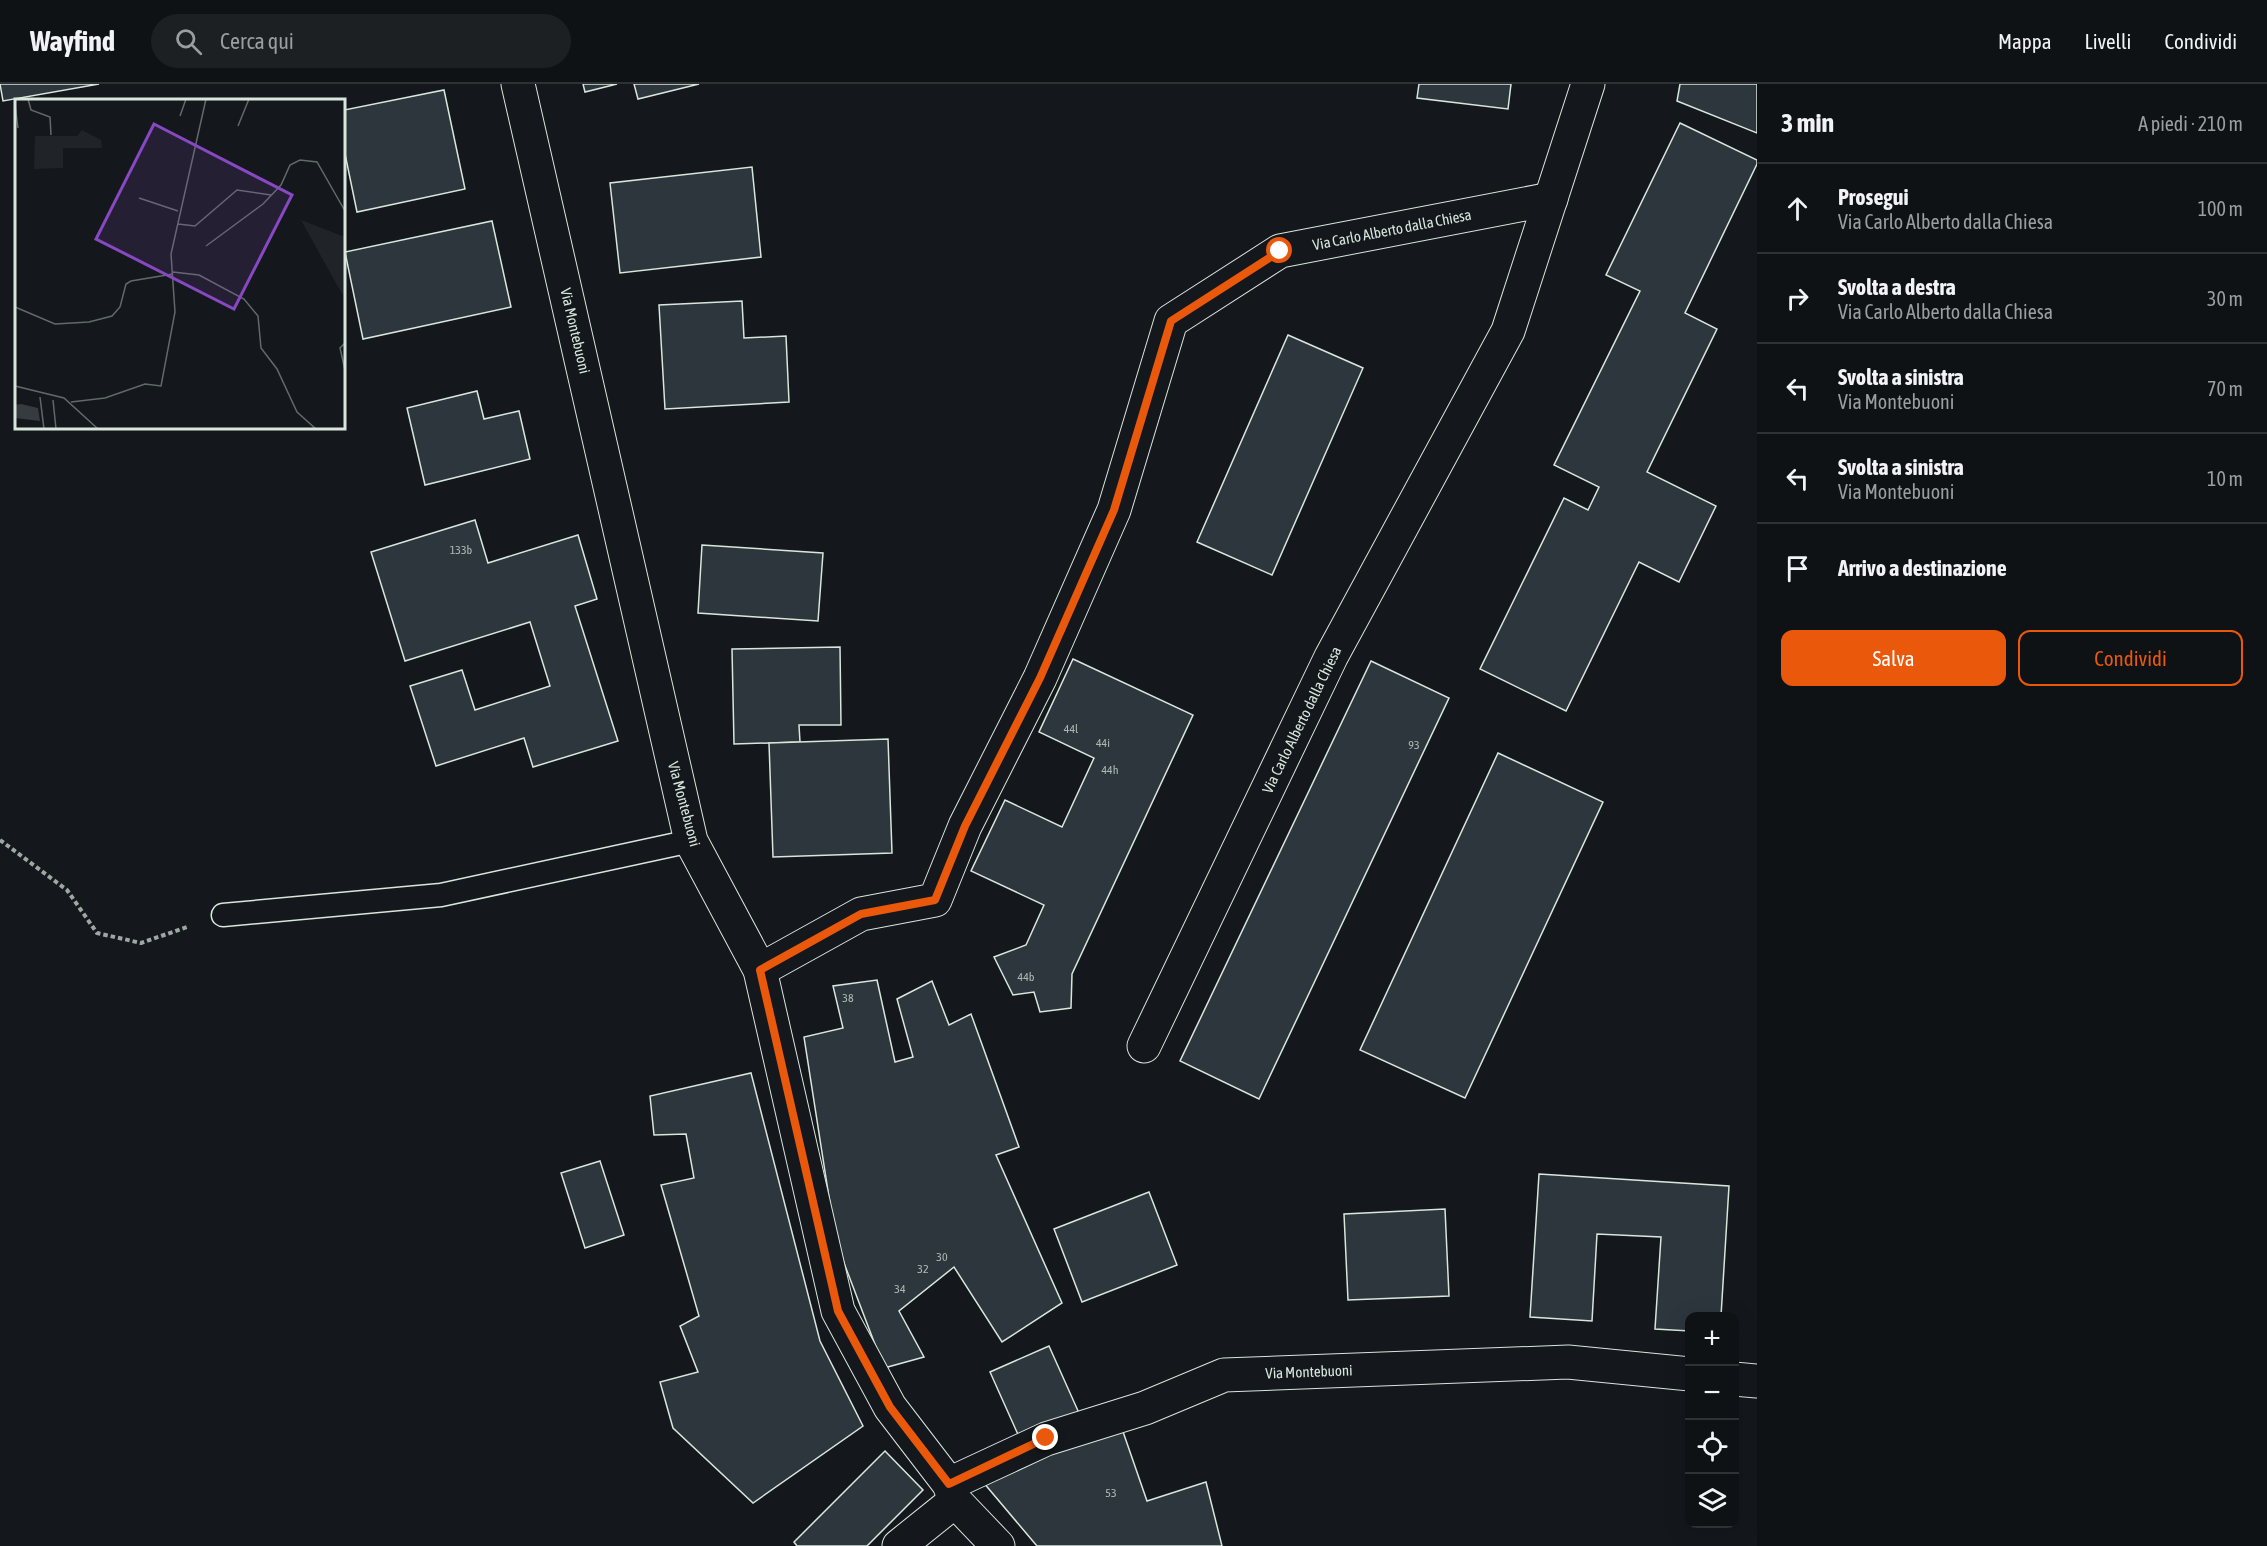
<!DOCTYPE html>
<html lang="it">
<head>
<meta charset="utf-8">
<style>
	:root { --surface:#0f1215; --page:#1d2022; --text:#f1f3f6; --muted:#9b9ea0; --line:#2f3234; --accent:#ea580c }
	body { margin:0; font-family:"Asap Condensed",sans-serif; background:var(--page); color:var(--text) }
	.controls { position:absolute; right:18px; bottom:18px; display:grid; overflow:hidden; border-radius:12px; box-shadow:0 6px 24px #0002 }
	.controls button { width:54px; height:54px; display:grid; place-items:center; padding:0; border:0; border-bottom:2px solid var(--line); background:var(--surface); color:var(--text); font:30px sans-serif }
	.stop { position:absolute; width:18px; height:18px; margin:-14px; border:4px solid #ea580c; border-radius:50%; background:#fff }
	.stop.end { background:#ea580c; border-color:#fff; box-shadow:0 2px 6px #0008 }
	.list { margin:0; padding:0; list-style:none }
	h2 { display:flex; justify-content:space-between; align-items:center; height:78px; margin:0; padding:0 24px; font-size:26px }
	h2 small { font-size:20px; font-weight:400; color:var(--muted) }
	.list li { display:grid; grid-template-columns:39px 1fr auto; gap:18px; align-items:center; box-sizing:border-box; height:90px; padding:0 24px; border-top:2px solid var(--line) }
	.list b { display:block; font-size:22px; white-space:nowrap }
	.list p { margin:0; font-size:20px; white-space:nowrap; color:var(--muted) }
	.list em { font-size:20px; font-style:normal; color:var(--muted) }
	.actions { display:flex; gap:12px; padding:18px 24px }
	.actions a { flex:1; padding:14px 0; border:2px solid var(--accent); border-radius:12px; text-align:center; font-size:21px; color:var(--accent) }
	.actions .main { background:var(--accent); color:#fff }
	.icon { flex:none; width:33px; height:33px; fill:none; stroke:currentColor; stroke-width:2; stroke-linecap:round; stroke-linejoin:round }
	.map { position:relative; flex:none; width:1757px; height:1462px; overflow:hidden }
	header { display:flex; align-items:center; gap:36px; box-sizing:border-box; height:84px; padding:0 30px; background:var(--surface); border-bottom:2px solid var(--line) }
	header strong { font-size:28px }
	nav { display:flex; gap:33px; margin-inline-start:auto; font-size:21px }
	.search { width:420px; height:54px; background:var(--page); display:flex; align-items:center; gap:15px; box-sizing:border-box; padding:0 21px; border-radius:33px; color:var(--muted); font-size:22px }
	main { display:flex }
	aside { flex:1; background:var(--surface) }
	.map>svg:first-child { display:block }
</style>
</head>
<body>
<header>
<strong>Wayfind</strong>
<div class="search"><svg class="icon" aria-label="search" viewBox="0 0 24 24"><circle cx="10" cy="10" r="6"/><path d="M15 15l6 6"/></svg>Cerca qui</div>
<nav><a>Mappa</a><a>Livelli</a><a>Condividi</a></nav>
</header>
<main>
<div class="map">
<svg width="1757" height="1462" viewBox="0 0 1757 1462">
	<rect width="100%" height="100%" fill="#14181c"/>
	<!-- building -->
	<g fill="#2c363c" stroke="#d8e6dc" stroke-width="1.5">
		<path d="M0 0H99L3 17Z"/>
		<path d="M583 0H617L585 8Z"/>
		<path d="M634 0H699L638 15Z"/>
		<path d="M1419 0H1511L1508 25 1417 14Z"/>
		<path d="M1680 0H1757V49L1677 17Z"/>
		<path d="M444 6 465 105 357 128 344 65V26Z"/>
		<path d="M1680 39 1757 76V80L1685 229 1717 245 1647 388 1716 422 1679 498 1639 478 1566 627 1480 585 1564 414 1588 426 1599 403 1554 381 1640 207 1606 191Z"/>
		<path d="M752 83 761 173 620 189 610 99Z"/>
		<path d="M492 137 511 223 363 255 345 168Z"/>
		<path d="M742 217 744 254 786 252 789 318 665 325 659 221Z"/>
		<path d="M1288 251 1363 284 1272 491 1197 458Z"/>
		<path d="M477 307 484 335 519 327 530 375 425 401 407 324Z"/>
		<path d="M475 436 488 479 578 451 597 515 575 522 618 657 533 683 524 654 436 682 410 602 462 586 475 626 550 602 530 538 405 577 371 468Z"/>
		<path d="M702 461 823 469 818 537 698 529Z"/>
		<path d="M840 563 841 641H799L800 658 734 660 732 565Z"/>
		<path d="M1073 575 1193 631 1072 890 1071 924 1040 928 1034 908 1013 911 994 873 1026 861 1044 821 971 787 1005 716 1062 743 1094 674 1039 648Z"/>
		<path d="M1371 577 1449 614 1259 1015 1180 977Z"/>
		<path d="M888 655 892 769 773 773 769 659Z"/>
		<path d="M1498 669 1603 718 1465 1014 1360 966Z"/>
		<path d="M877 896 895 978 913 973 897 915 932 897 949 941 971 930 1019 1063 996 1071 1062 1219 1002 1258 954 1183 899 1227 924 1273 884 1284 836 1158 804 953 843 944 833 902Z"/>
		<path d="M751 989 820 1257 863 1342 753 1419 673 1344 660 1298 698 1288 680 1242 699 1232 661 1101 694 1094 686 1050 654 1051 650 1012Z"/>
		<path d="M600 1077 624 1151 585 1164 561 1089Z"/>
		<path d="M1539 1090 1729 1102 1721 1232H1690V1247L1655 1245 1661 1153 1597 1150 1592 1237 1530 1233Z"/>
		<path d="M1149 1108 1177 1181 1082 1218 1054 1145Z"/>
		<path d="M1445 1125 1449 1212 1348 1216 1344 1130Z"/>
		<path d="M1049 1262 1079 1329 1020 1355 990 1288Z"/>
		<path d="M1120 1339 1147 1417 1206 1398 1222 1462H1037L983 1398Z"/>
		<path d="M885 1367 923 1406 867 1462H797L794 1458Z"/>
	</g>
	<g fill="none" stroke-linecap="round" stroke-linejoin="round">
		<!-- service casing -->
		<g stroke="#d8e6dc" stroke-width="25">
			<path id="service" d="M223 831 441 811 691 757"/>
		</g>
		<!-- minor casing -->
		<g stroke="#d8e6dc" stroke-width="35">
			<g id="minor">
				<path d="M518 0 691 757 760 886 838 1227 890 1323 949 1400 955 1417 998 1462"/>
				<path d="M760 886 861 830 935 816 965 742 1040 594 1114 426 1171 237 1280 167 1551 115"/>
				<path d="M1144 962 1331 573 1508 247 1588 0"/>
				<path d="M1734 1295 1757 1297"/>
				<path d="M949 1400 1046 1355 1145 1324 1224 1291 1568 1278 1690 1290"/>
				<path d="M899 1462 955 1417"/>
			</g>
		</g>
		<!-- path -->
		<path stroke="#9da8a2" stroke-width="4" stroke-dasharray="4.5 3" stroke-linecap="butt" d="M0 756 67 806 97 849 141 859 187 843"/>
		<!-- service -->
		<use href="#service" stroke="#14181c" stroke-width="22"/>
		<!-- minor -->
		<use href="#minor" stroke="#14181c" stroke-width="33"/>
	</g>
	<g fill="none" stroke-linecap="round" stroke-linejoin="round">
		<!-- route -->
		<path stroke="#ea580c" stroke-width="8" d="M1046 1354 949 1400 890 1323 838 1227 760 886 861 830 935 816 965 742 1040 594 1114 426 1171 237 1280 167"/>
	</g>
	<g text-anchor="middle" stroke-width="4.5" stroke-linejoin="round" paint-order="stroke">
		<!-- number labels -->
		<g font-size="12" fill="#adbab4">
			<text x="461" y="470">133b</text>
			<text x="1071" y="649">44l</text>
			<text x="1103" y="663">44i</text>
			<text x="1414" y="665">93</text>
			<text x="1110" y="690">44h</text>
			<text x="1026" y="897">44b</text>
			<text x="848" y="918">38</text>
			<text x="942" y="1177">30</text>
			<text x="923" y="1189">32</text>
			<text x="900" y="1209">34</text>
			<text x="1111" y="1413">53</text>
		</g>
		<!-- street labels -->
		<g font-size="15" fill="#d8e6dc" stroke="#14181c">
			<text transform="translate(1392 146) rotate(-11)" y="5">Via Carlo Alberto dalla Chiesa</text>
			<text transform="translate(575 247) rotate(77)" y="5">Via Montebuoni</text>
			<text transform="translate(1302 636) rotate(-64)" y="5">Via Carlo Alberto dalla Chiesa</text>
			<text transform="translate(684 720) rotate(75)" y="5">Via Montebuoni</text>
			<text transform="translate(1309 1288) rotate(-2)" y="5">Via Montebuoni</text>
		</g>
	</g>
	<!-- overview -->
	<g transform="translate(15 15)">
		<rect width="330" height="330" fill="#14181c"/>
		<path d="M286 121 330 138V199L322 186Z" fill="#202428"/>
		<path d="M67 31 86 41 87 49H48V69L19 70 20 37H62Z" fill="#202428"/>
		<path d="M6 305 23 309 25 322 0 319V306Z" fill="#363b3e"/>
		<path fill="none" stroke="#626a69" stroke-width="1.5" d="M13 0 16 11 35 18 36 36M0 6 3 29M165 17 171 0M223 27 234 0M124 99 163 112M163 125 180 127 222 91 256 96M191 147 248 105 266 86 275 66 285 61 302 63 330 112M158 173 184 176 229 200 243 217 246 249 262 270 282 313 301 330M0 208 40 225 74 223 97 217 105 208 111 185 116 182 158 175M330 244 325 249 330 271M0 287 49 299 83 330M25 298 29 330M38 301 41 330M56 303 90 299 130 285 146 287 160 213 156 155 191 0"/>
		<path fill="#8948c3" fill-opacity="0.15" stroke="#8948c3" stroke-width="3" d="M139 25 277 96 219 210 81 140Z"/>
		<rect width="330" height="330" fill="none" stroke="#d8e6dc" stroke-width="3"/>
	</g>
</svg>
<div class="controls">
<button>+</button>
<button>−</button>
<button><svg class="icon" aria-label="locate" viewBox="0 0 24 24"><circle cx="12" cy="12" r="6"/><path d="M12 2v4M12 18v4M2 12h4M18 12h4"/></svg></button>
<button><svg class="icon" aria-label="layers" viewBox="0 0 24 24"><path d="M12 4l9 5-9 5-9-5zM3 14l9 5 9-5"/></svg></button>
</div>
<div class="stop" style="left:1280px;top:167px"></div>
<div class="stop end" style="left:1046px;top:1354px"></div>
</div>
<aside>
<h2>3 min<small>A piedi · 210 m</small></h2>
<ul class="list">
<li><svg class="icon" aria-label="ahead" viewBox="0 0 24 24"><path d="M12 20V5M6 11l6-6 6 6"/></svg><div><b>Prosegui</b><p>Via Carlo Alberto dalla Chiesa</p></div><em>100 m</em></li>
<li><svg class="icon" aria-label="right" viewBox="0 0 24 24"><path d="M7 20v-9h11M14 6l5 5-5 5"/></svg><div><b>Svolta a destra</b><p>Via Carlo Alberto dalla Chiesa</p></div><em>30 m</em></li>
<li><svg class="icon" aria-label="left" viewBox="0 0 24 24"><path d="M17 20v-9H6M10 6l-5 5 5 5"/></svg><div><b>Svolta a sinistra</b><p>Via Montebuoni</p></div><em>70 m</em></li>
<li><svg class="icon" aria-label="left" viewBox="0 0 24 24"><path d="M17 20v-9H6M10 6l-5 5 5 5"/></svg><div><b>Svolta a sinistra</b><p>Via Montebuoni</p></div><em>10 m</em></li>
<li><svg class="icon" aria-label="arrive" viewBox="0 0 24 24"><path d="M6 21V4h12l-3 4 3 4H6"/></svg><div><b>Arrivo a destinazione</b></div></li>
</ul>
<div class="actions"><a class="main">Salva</a><a>Condividi</a></div>
</aside>
</main>
</body>
</html>
